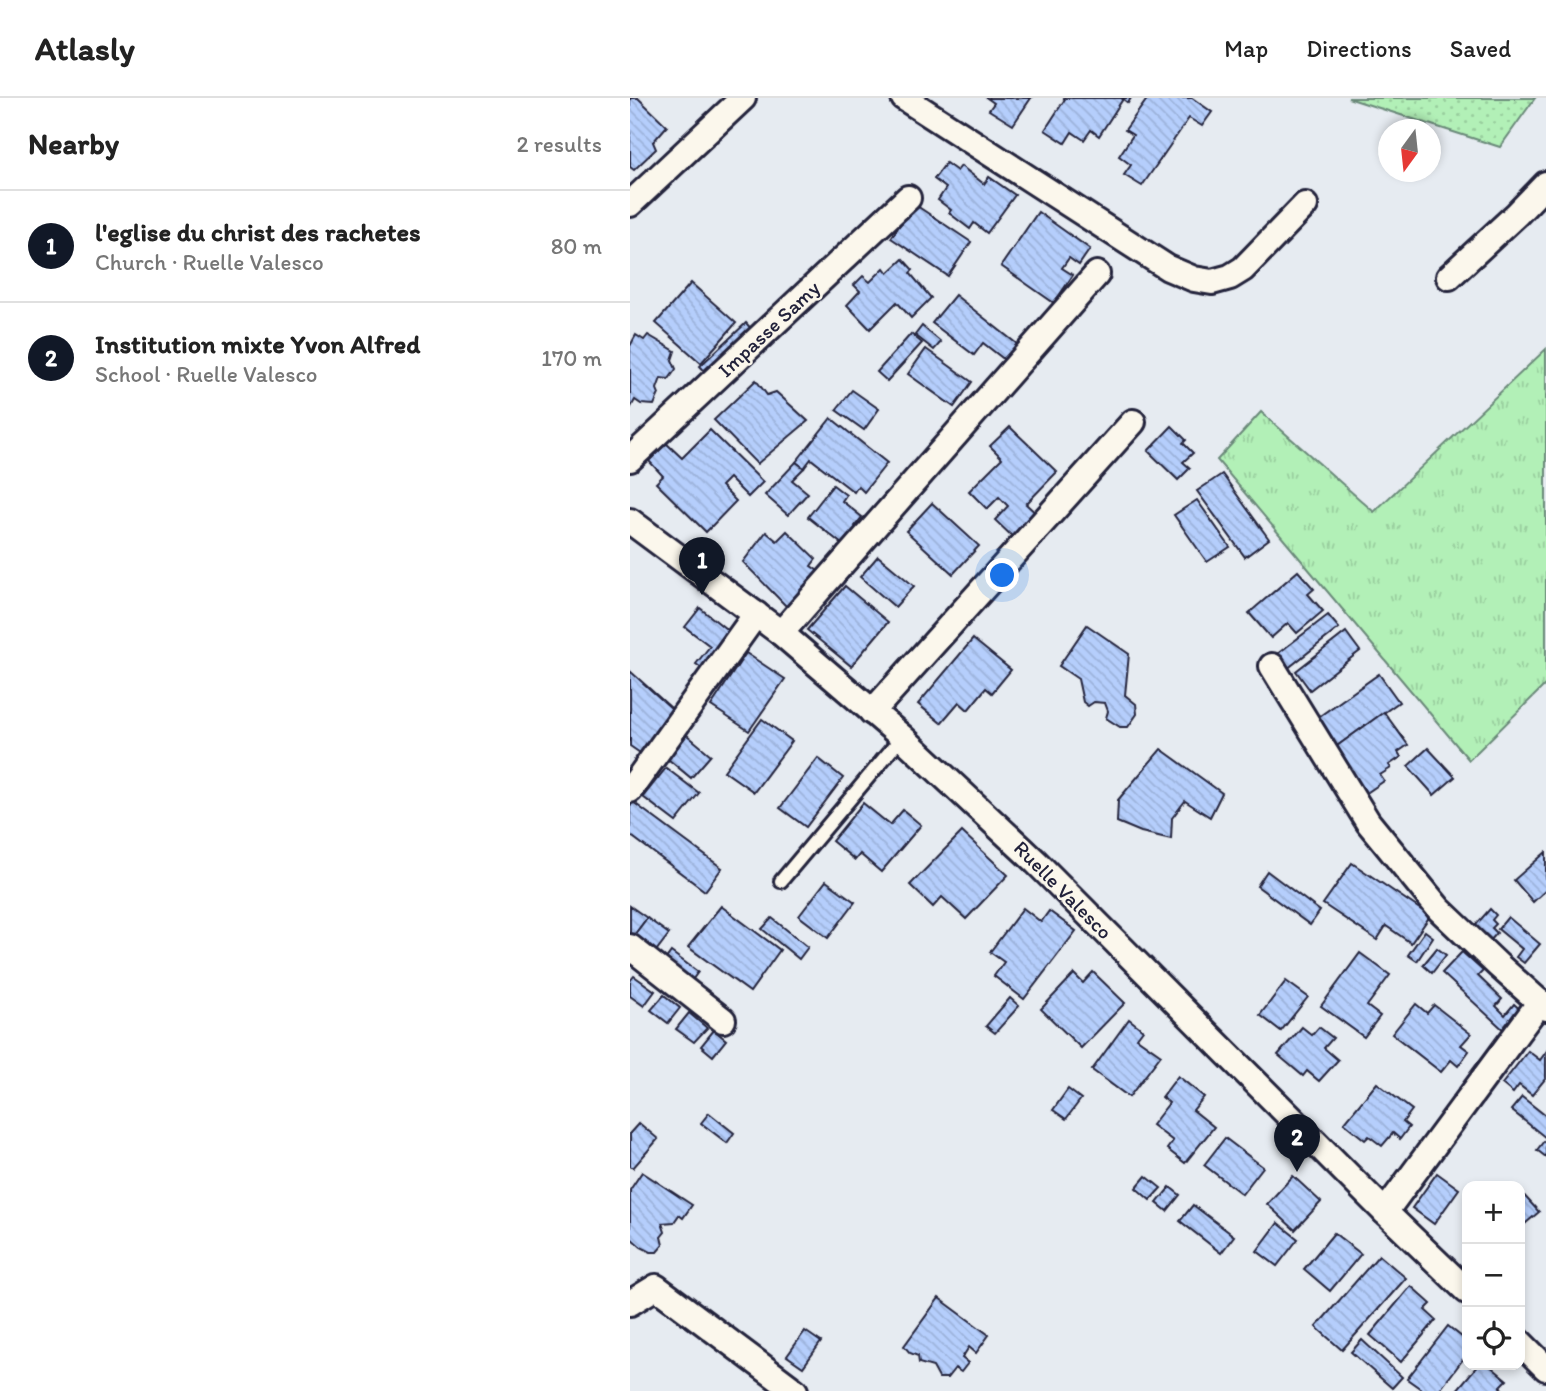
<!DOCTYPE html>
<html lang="en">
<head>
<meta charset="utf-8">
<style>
	:root { --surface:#fff; --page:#f2f2f2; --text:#222; --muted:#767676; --line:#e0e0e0; --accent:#111827 }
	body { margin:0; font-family:Itim,sans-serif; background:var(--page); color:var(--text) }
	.controls { position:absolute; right:21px; bottom:21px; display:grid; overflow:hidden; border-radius:14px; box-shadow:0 4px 10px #0003 }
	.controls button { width:63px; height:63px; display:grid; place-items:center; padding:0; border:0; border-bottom:2px solid var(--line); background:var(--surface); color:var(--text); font:35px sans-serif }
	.compass { position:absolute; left:748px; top:21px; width:63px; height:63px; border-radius:50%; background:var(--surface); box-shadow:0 4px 10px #0003; rotate:195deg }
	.you { position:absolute; left:373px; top:478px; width:24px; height:24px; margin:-18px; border:5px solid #fff; border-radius:50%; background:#1a73e8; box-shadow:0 0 0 10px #1a73e833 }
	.badge { display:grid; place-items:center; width:46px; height:46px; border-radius:50%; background:var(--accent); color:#fff; font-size:23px; font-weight:700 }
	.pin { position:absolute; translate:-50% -58px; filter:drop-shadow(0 2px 4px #0008) }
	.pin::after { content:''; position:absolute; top:37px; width:24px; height:21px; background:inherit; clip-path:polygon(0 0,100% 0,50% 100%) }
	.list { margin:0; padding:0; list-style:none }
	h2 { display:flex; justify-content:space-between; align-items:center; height:91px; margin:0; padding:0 28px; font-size:30px }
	h2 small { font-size:23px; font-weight:400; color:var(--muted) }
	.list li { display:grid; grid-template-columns:46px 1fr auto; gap:21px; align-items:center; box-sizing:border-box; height:112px; padding:0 28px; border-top:2px solid var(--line) }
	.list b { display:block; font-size:26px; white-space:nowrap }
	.list p { margin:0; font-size:23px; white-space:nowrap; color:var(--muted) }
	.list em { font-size:23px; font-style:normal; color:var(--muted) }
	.icon { flex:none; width:38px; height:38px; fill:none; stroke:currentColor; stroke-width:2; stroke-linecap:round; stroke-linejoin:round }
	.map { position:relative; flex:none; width:916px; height:1293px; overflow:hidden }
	header { display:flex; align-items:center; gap:42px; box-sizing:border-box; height:98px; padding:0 35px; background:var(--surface); border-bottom:2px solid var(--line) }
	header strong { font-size:33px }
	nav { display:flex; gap:38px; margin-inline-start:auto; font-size:24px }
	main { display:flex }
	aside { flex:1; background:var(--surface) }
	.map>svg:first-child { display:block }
</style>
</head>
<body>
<header>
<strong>Atlasly</strong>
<nav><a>Map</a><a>Directions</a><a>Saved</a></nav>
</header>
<main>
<aside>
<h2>Nearby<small>2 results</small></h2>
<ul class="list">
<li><span class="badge">1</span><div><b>l'eglise du christ des rachetes</b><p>Church · Ruelle Valesco</p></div><em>80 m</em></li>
<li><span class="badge">2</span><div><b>Institution mixte Yvon Alfred</b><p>School · Ruelle Valesco</p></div><em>170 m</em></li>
</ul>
</aside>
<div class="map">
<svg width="916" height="1293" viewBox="0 0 916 1293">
	<defs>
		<pattern id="grass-tufts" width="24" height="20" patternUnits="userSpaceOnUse" patternTransform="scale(1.75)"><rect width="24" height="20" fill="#b2f0b7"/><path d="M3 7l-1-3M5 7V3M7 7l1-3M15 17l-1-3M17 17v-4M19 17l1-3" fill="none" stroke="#99ce9e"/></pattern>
		<pattern id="park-dots" width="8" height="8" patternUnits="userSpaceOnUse" patternTransform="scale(1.75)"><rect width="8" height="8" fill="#b2f0b7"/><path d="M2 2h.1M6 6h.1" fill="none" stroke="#99ce9e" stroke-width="1.8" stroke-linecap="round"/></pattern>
		<pattern id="building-back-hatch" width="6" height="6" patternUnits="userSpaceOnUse" patternTransform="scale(1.75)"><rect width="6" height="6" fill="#b5cefc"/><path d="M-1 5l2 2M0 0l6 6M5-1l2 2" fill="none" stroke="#9bb1d9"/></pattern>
	</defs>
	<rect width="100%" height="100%" fill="#e6ebf1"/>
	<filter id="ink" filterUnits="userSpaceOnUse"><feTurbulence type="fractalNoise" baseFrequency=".0143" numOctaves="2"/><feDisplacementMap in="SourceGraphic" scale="14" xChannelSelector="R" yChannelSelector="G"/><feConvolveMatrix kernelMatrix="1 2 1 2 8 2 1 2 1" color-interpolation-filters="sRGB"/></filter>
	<g filter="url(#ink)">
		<!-- grass -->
		<path fill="url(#grass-tufts)" stroke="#6a8979" stroke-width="2" d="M916 251V586L839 662 587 362 631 314 744 414Z"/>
		<!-- park -->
		<path fill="url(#park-dots)" stroke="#6a8979" stroke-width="2" d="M718 0H905L870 49Z"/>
		<!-- building -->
		<g fill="url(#building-back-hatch)" stroke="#22223b" stroke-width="2">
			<path d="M0 0H8L37 28 23 44 26 51 4 72 0 69Z"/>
			<path d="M357 0H401L383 27 359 12 364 5Z"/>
			<path d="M433 0H501L498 5 493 1 469 38 461 32 454 42 442 34 435 45 415 32 435 1Z"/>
			<path d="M518 0H562L582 14 572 28 559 20 512 88 494 77 501 67 489 58 503 37 495 32Z"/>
			<path d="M316 65 327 73 331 68 354 86 359 79 385 97 357 135 344 125 340 131 319 115 321 112 308 102 316 90 304 81Z"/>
			<path d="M284 106 341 144 318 178 261 140Z"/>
			<path d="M408 114 460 151 449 167 439 160 432 170 443 177 424 205 371 168Z"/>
			<path d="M273 161 283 172 280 175 301 200 281 220 267 204 240 231 217 207 230 193 224 187 233 178 240 184 254 170 258 175Z"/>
			<path d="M61 185 106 225 71 265 26 225Z"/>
			<path d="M325 197 392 250 380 266 353 245 344 257 302 225Z"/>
			<path d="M116 225 125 235 79 278 70 268Z"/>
			<path d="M292 228 311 244 304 252 285 237Z"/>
			<path d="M281 236 292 245 257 283 247 274Z"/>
			<path d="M6 237 14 242 18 237 45 253 42 262 46 271 39 281 31 280 27 291 29 296 24 307 11 306 5 302 0 311V248Z"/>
			<path d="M296 251 342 284 324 309 278 276Z"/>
			<path d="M126 282 137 297 146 294 178 323 127 366 84 322Z"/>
			<path d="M222 292 249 311 234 332 206 312Z"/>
			<path d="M201 320 257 365 234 394 228 388 224 394 181 361 174 370 166 364Z"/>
			<path d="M542 328 556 342 553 345 563 355 553 364 560 370 548 382 518 353Z"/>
			<path d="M380 329 427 374 396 406 409 418 386 442 365 422 378 408 369 399 357 411 339 393 372 360 360 348Z"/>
			<path d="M80 332 133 384 118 399 99 380 91 388 106 403 76 434 26 385 33 378 19 363 36 345 52 360Z"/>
			<path d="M166 364 174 370 162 382 178 395 158 417 135 397Z"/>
			<path d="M592 376 639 441 615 459 567 393Z"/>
			<path d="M203 387 216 397 212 403 232 419 225 428 231 433 217 450 178 419Z"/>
			<path d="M567 402 600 449 577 464 544 417Z"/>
			<path d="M302 405 349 448 323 476 276 433Z"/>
			<path d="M157 433 186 461 181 468 194 477 174 501 168 496 157 509 113 464 136 434 147 443Z"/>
			<path d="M248 458 284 488 265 509 230 479Z"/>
			<path d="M668 473 684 491 678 496 693 513 667 535 658 525 641 540 619 515Z"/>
			<path d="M215 488 258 524 221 568 177 532Z"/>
			<path d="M70 510 101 535 73 571 66 566 80 548 55 529Z"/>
			<path d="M698 517 709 530 657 571 646 557Z"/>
			<path d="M457 527 499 556 495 597 506 606 507 616 498 629H490L476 620 478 613 475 605 464 604 458 608 453 604 448 581 429 568Z"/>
			<path d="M716 534 730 553 680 592 666 573Z"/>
			<path d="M343 541 381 572 362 595 356 590 338 612 329 604 311 625 288 606Z"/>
			<path d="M116 555 155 581 119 633 81 608Z"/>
			<path d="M0 573 42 611 31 626 37 632 13 657 0 648Z"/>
			<path d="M749 576 769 604 707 648 687 620Z"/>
			<path d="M754 614 778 647 768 654 771 659 759 667 761 670 750 677 754 683 735 696 707 648Z"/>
			<path d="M132 621 162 643 124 694 94 673Z"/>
			<path d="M57 637 81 657 61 680 38 661Z"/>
			<path d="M798 650 825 679 804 697 778 668Z"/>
			<path d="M531 651 592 695 580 719 555 703 542 720 541 741 511 734 487 724 488 702Z"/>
			<path d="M188 660 213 680 176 729 150 710Z"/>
			<path d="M36 670 69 695 46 724 13 699Z"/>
			<path d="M3 704 92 770 75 793 0 737V708Z"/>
			<path d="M233 705 260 727 273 712 291 727 251 774 230 756 225 762 202 743Z"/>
			<path d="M332 734 378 777 336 821 312 799 303 809 280 787Z"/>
			<path d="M916 754V792L903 804 884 782Z"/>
			<path d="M722 765 800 818 781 845 756 828 747 842 693 806Z"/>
			<path d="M637 773 690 813 680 827 627 788Z"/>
			<path d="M196 783 225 804 198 840 169 818Z"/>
			<path d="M0 808 17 820 2 840 0 839Z"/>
			<path d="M91 808 150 852 120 894 58 849Z"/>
			<path d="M393 810 411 824 419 813 446 833 394 901 364 878 374 864 360 854Z"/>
			<path d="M860 811 866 817 862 822 866 826 862 830 867 835 860 843 844 829Z"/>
			<path d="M878 819 910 846 894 865 886 859 892 851 868 831Z"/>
			<path d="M17 820 39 836 23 857 2 840Z"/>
			<path d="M142 820 178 849 169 861 132 831Z"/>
			<path d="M795 833 803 839 787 863 778 857Z"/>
			<path d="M807 850 816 857 802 875 793 867Z"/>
			<path d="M41 854 68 874 57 889 30 869Z"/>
			<path d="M832 854 853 873 848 878 872 901 866 908 875 917 884 906 895 916 877 935 812 875Z"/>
			<path d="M730 855 760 877 737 908 750 918 734 939 691 908Z"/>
			<path d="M463 874 495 905 451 950 411 911 444 876 453 885Z"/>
			<path d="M4 878 25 893 14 908 0 898V883Z"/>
			<path d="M656 883 678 899 651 933 630 917Z"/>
			<path d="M34 897 50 910 38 925 21 912Z"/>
			<path d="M380 900 389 908 365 935 356 928Z"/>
			<path d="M786 906 797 915 804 907 841 936 831 947 839 953 828 968 821 962 811 974 762 936Z"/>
			<path d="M59 915 77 930 64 944 46 931Z"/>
			<path d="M499 921 513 932 507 940 531 957 499 999 462 972Z"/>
			<path d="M672 929 682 937 689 929 703 940 694 950 708 962 689 983 677 973 673 978 648 957Z"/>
			<path d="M84 932 96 942 83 958 71 948Z"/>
			<path d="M898 953 910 962 916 954V980L902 997 889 987 883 995 872 986Z"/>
			<path d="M548 978 574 999 563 1012 584 1029 555 1065 537 1051 543 1043 522 1027 539 1005 532 999Z"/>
			<path d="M747 985 782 1012 773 1024 779 1029 770 1041 763 1035 752 1048 739 1038 735 1042 714 1025Z"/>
			<path d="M438 991 451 1001 436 1021 423 1012Z"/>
			<path d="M892 999 916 1018V1040L881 1012Z"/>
			<path d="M79 1015 104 1035 97 1045 71 1025Z"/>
			<path d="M9 1025 28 1041 3 1070 0 1068V1035Z"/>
			<path d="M595 1040 633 1069 612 1096 574 1067Z"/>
			<path d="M914 1043 916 1044V1059L907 1052Z"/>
			<path d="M12 1074 62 1107 53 1120 49 1117 44 1124 32 1125 35 1134 31 1139 33 1147 27 1154H21L11 1149 0 1139V1092Z"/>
			<path d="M807 1075 829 1091 804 1126 782 1110Z"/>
			<path d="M516 1078 531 1090 520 1102 506 1090Z"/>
			<path d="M663 1078 691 1104 665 1132 637 1106Z"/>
			<path d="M540 1089 550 1097 537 1113 527 1105Z"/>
			<path d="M890 1093 909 1114 890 1130Z"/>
			<path d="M563 1107 604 1138 591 1155 550 1123Z"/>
			<path d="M648 1125 668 1141 647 1168 627 1153Z"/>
			<path d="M704 1135 731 1156 700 1193 674 1171Z"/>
			<path d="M749 1157 776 1180 712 1252 686 1229Z"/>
			<path d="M781 1188 801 1206 795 1212 806 1222 771 1264 740 1237Z"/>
			<path d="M309 1200 359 1237 346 1255 339 1249 332 1260 338 1265 331 1274 325 1270 317 1280H309L303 1269 289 1265 288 1258 280 1255 274 1248Z"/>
			<path d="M818 1228 837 1243V1256L809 1293H794L777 1281Z"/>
			<path d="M175 1233 191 1244 173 1269 157 1258Z"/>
			<path d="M732 1242 772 1279 762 1290 721 1254Z"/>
			<path d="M848 1267H859L877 1282 870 1289 874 1293H826Z"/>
		</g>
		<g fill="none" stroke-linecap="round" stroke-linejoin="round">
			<!-- service casing -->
			<g stroke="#22223b" stroke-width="18">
				<path id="service" d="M151 783 272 639"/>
			</g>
			<!-- minor casing -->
			<g stroke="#22223b" stroke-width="30">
				<g id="minor">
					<path d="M274 0 538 170 564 181 582 184 600 179 613 171 675 107"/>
					<path d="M0 106 113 0"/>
					<path d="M819 179 887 116 916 86"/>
					<path d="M0 361 278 100"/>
					<path d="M0 423 151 535 272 639 406 764 755 1114 837 1193"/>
					<path d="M151 535 467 176"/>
					<path d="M642 568 738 724 809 811 869 868 916 910"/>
					<path d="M242 614 503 324"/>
					<path d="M0 692 126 516"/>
					<path d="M0 849 93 922"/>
					<path d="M755 1114 910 904"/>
					<path d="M0 1205 26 1189 165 1293"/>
					<path d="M890 1244 916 1270"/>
				</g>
			</g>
			<!-- service -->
			<use href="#service" stroke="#fbf7ec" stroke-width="12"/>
			<!-- minor -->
			<use href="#minor" stroke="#fbf7ec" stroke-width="24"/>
		</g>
	</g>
	<g text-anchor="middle" stroke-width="5" stroke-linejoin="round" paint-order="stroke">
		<!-- street labels -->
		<g font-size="21" fill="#22223b" stroke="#fbf7ec">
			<text transform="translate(139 231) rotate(-43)" y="7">Impasse Samy</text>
			<text transform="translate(433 792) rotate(45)" y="7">Ruelle Valesco</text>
		</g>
	</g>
</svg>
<div class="controls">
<button>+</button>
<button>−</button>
<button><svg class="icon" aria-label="locate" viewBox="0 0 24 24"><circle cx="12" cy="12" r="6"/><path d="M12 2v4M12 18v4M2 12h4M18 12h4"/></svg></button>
</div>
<svg class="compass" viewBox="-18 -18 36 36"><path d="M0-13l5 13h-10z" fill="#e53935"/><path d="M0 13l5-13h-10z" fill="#767676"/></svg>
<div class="you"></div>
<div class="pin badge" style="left:72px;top:497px">1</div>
<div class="pin badge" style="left:667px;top:1074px">2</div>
</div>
</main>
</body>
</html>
